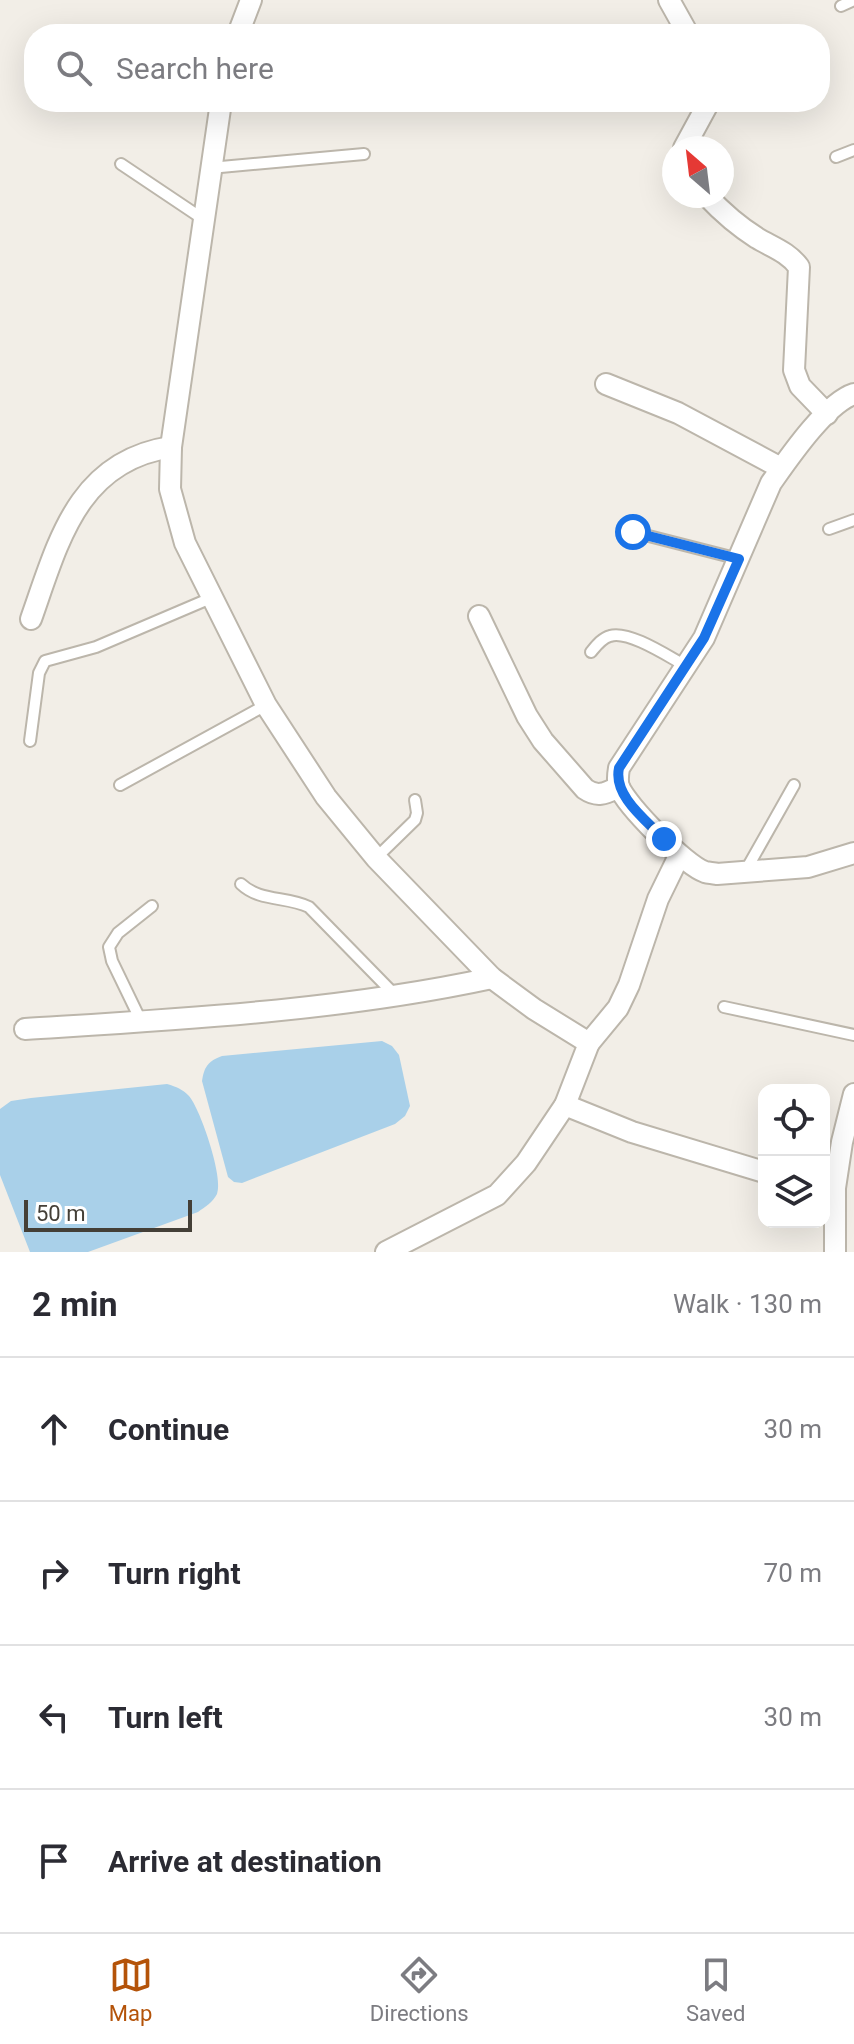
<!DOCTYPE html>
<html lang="en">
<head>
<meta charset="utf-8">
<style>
	:root { --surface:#fff; --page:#f2f2f3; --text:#2b2b33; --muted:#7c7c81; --line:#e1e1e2; --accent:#b45309 }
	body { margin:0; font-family:Roboto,sans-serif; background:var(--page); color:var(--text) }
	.controls { position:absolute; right:24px; bottom:24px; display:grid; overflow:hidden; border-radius:16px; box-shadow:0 8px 32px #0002 }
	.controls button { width:72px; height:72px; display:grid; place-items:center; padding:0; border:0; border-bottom:2px solid var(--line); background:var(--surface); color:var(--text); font:40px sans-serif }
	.compass { position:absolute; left:662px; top:136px; width:72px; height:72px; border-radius:50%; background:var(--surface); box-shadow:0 8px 32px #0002; rotate:332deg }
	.scale { position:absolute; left:24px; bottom:20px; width:168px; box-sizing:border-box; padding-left:8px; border:4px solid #443f37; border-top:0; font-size:22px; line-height:28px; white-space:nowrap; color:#443f37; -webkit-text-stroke:6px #fff; paint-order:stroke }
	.stop { position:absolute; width:24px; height:24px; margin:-18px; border:6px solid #1a73e8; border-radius:50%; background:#fff }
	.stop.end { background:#1a73e8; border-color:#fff; box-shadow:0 2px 8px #0008 }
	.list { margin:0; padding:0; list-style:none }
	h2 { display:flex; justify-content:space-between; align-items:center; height:104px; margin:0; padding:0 32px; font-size:34px }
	h2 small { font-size:26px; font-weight:400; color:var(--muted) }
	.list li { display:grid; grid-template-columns:52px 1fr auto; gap:24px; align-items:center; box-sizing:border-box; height:144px; padding:0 32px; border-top:2px solid var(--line) }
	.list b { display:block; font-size:30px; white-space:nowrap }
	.list em { font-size:26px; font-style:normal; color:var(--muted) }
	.icon { flex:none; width:44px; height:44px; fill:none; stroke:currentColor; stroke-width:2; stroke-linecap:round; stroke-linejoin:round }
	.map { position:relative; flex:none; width:854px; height:1252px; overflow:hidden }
	.search { position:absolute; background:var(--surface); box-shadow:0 8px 32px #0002; left:24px; right:24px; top:24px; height:88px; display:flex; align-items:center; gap:20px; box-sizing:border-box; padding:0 28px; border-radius:32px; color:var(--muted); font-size:30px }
	.sheet { height:680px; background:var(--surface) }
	nav { display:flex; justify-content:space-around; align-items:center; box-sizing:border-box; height:112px; border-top:2px solid var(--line); background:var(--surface); font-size:22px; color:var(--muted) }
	nav a { display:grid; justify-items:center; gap:4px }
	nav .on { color:var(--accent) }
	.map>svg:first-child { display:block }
</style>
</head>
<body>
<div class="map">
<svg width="854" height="1252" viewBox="0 0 854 1252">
	<rect width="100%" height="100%" fill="#f2eee7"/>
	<!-- water -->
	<g fill="#a9d0e9">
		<path d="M382 1041 392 1046 399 1055 410 1106 405 1116 395 1124 242 1183 234 1182 228 1177 202 1081C204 1067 208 1061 222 1056Z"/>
		<path d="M167 1084C177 1087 182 1089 189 1096 201 1110 224 1179 217 1194 213 1202 205 1207 198 1212L88 1252H30L0 1175V1109L11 1101 31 1098Z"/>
	</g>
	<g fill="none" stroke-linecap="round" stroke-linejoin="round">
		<!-- lane casing -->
		<g stroke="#bcb6ab" stroke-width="14">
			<g id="lane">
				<path d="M841 6 854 0"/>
				<path d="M836 157 854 150"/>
				<path d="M121 164 203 219"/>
				<path d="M210 168 364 154"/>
				<path d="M829 529 854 520"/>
				<path d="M633 532 739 559"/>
				<path d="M591 652C596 646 602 638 610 636 629 630 669 657 686 666"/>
				<path d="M30 741 39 673 45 661 96 647 211 598"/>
				<path d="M120 785 266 705"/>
				<path d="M376 858 415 820 417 813 415 800"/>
				<path d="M746 870 794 785"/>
				<path d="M241 884C260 902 286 896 309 907L394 994"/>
				<path d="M724 1007 854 1035"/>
				<path d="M141 1021 112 961 109 947 118 933 152 906"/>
			</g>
		</g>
		<!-- street casing -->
		<g stroke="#bcb6ab" stroke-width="24">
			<g id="street">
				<path d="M669 0 688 34"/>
				<path d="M238 34 251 0"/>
				<path d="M221 102 171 447 170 489 185 543 266 705 326 797 376 858 492 978 534 1009 589 1043 565 1105 526 1163 497 1195 386 1252"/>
				<path d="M684 148 709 102"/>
				<path d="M707 196C722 212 738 226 757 238 772 247 788 252 799 267L794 370 800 386 827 414"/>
				<path d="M606 384 678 413 781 468"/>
				<path d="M854 394C826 403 788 459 771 483L704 638 619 768C618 774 617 781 619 787 627 806 685 865 705 872 709 873 713 873 717 874L808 867 854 853"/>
				<path d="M479 616 527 716 543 741 585 789C598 798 606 793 619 787"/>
				<path d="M31 619C58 543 77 461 171 447"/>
				<path d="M25 1029C181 1019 339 1011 492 978"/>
				<path d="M589 1043 618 1008 629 985 658 899 679 856"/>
				<path d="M565 1105 632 1132 764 1172"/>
				<path d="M835 1252V1188L842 1142 854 1094"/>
			</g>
		</g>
		<!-- lane -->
		<use href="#lane" stroke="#fff" stroke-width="10"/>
		<!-- street -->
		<use href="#street" stroke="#fff" stroke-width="20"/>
	</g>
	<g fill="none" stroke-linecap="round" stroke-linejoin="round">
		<!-- route -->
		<path stroke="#1a73e8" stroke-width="10" d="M633 532 739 559 704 638 619 768C613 796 646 820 664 839"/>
	</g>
</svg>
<div class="controls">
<button><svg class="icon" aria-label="locate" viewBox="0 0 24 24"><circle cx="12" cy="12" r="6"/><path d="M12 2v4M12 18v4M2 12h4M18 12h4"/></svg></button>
<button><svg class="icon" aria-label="layers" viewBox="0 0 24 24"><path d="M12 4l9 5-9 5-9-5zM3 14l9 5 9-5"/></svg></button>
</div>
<svg class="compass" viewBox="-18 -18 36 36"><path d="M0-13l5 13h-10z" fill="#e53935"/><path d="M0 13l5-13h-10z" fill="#7c7c81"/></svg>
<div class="scale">50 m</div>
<div class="stop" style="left:633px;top:532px"></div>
<div class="stop end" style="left:664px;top:839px"></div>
<div class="search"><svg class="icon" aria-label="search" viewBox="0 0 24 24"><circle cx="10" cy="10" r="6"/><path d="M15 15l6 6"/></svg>Search here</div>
</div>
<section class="sheet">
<h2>2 min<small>Walk · 130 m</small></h2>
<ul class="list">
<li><svg class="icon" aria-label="ahead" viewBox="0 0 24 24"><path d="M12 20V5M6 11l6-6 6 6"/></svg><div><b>Continue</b></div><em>30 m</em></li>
<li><svg class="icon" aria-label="right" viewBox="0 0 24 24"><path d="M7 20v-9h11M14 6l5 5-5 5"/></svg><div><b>Turn right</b></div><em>70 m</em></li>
<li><svg class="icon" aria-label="left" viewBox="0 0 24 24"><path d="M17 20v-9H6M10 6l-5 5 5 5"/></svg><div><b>Turn left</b></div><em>30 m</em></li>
<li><svg class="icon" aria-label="arrive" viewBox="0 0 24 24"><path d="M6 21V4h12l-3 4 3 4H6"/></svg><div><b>Arrive at destination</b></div></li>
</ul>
</section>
<nav>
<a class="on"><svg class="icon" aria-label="map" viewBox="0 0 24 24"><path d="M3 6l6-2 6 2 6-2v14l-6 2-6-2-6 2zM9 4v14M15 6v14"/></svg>Map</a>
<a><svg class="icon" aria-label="directions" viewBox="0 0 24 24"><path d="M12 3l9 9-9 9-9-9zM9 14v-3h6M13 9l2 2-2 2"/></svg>Directions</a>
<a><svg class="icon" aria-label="saved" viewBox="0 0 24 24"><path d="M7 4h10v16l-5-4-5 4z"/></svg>Saved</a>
</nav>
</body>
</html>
